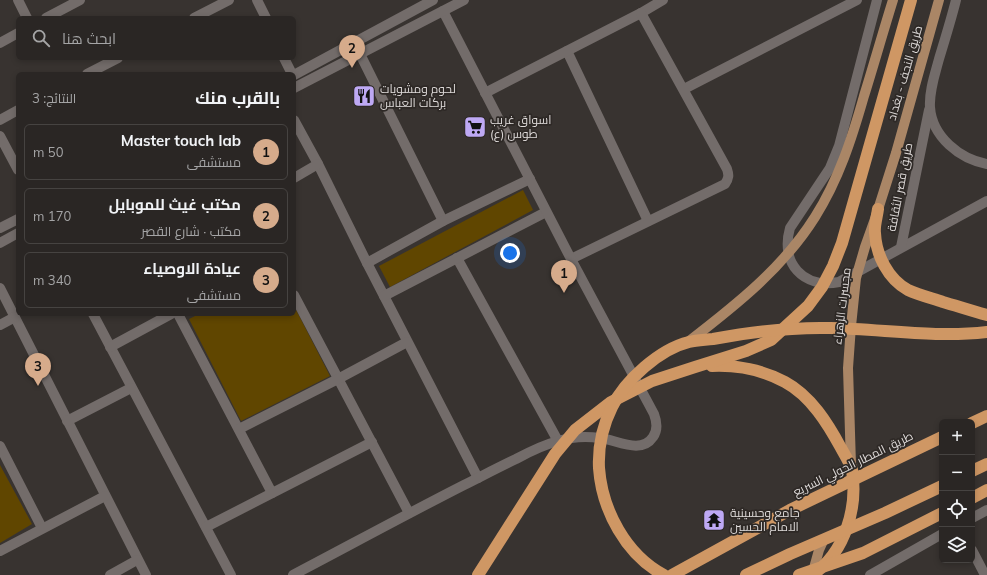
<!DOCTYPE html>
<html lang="ar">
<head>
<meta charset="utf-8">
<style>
	:root { --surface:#2a2624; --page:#322e2c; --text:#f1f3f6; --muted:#a5a5a6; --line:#464341; --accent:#d6ab8b }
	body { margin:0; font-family:Mulish,Cairo,sans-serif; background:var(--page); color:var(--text); direction:rtl }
	.controls { position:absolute; right:12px; bottom:12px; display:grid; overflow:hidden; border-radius:6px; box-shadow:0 2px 6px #0003 }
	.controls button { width:36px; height:36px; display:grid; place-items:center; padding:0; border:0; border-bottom:1px solid var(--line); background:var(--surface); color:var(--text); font:20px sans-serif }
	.you { position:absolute; left:510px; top:253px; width:14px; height:14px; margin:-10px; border:3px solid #fff; border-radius:50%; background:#1a73e8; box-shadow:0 0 0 6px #1a73e833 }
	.badge { display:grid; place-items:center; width:26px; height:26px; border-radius:50%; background:var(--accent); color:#111; font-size:13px; font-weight:700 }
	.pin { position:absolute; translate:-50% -33px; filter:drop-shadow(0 1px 2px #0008) }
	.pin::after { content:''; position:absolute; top:21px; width:14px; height:12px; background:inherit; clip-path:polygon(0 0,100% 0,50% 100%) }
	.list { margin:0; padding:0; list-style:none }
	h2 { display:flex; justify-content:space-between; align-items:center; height:52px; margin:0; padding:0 16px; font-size:17px }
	h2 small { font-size:13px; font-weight:400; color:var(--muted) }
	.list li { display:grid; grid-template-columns:26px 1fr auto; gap:12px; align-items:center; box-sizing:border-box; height:56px; margin:0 8px 8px; padding:0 8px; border:1px solid var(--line); border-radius:6px }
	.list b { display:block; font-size:15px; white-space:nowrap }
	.list p { margin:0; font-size:13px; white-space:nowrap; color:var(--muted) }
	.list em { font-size:13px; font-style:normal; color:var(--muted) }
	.icon { flex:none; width:22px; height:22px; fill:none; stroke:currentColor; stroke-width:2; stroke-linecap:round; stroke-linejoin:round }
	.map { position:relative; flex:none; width:987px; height:575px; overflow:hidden; direction:ltr }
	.search { position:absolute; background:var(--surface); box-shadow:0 2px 6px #0003; left:16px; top:16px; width:280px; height:44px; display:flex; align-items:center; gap:10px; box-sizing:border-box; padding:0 14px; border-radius:6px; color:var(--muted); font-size:15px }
	.panel { position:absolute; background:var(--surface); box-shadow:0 2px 6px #0003; left:16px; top:72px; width:280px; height:244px; border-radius:6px; direction:rtl }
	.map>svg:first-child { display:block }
</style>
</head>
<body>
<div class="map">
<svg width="987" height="575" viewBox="0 0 987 575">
	<rect width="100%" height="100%" fill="#383330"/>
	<!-- green -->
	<g fill="#604600">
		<path d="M523 190 533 210 390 287 379 266Z"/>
		<path d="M294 306 330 376 241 421 189 319 199 314H294Z"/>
		<path d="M0 465 32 524 0 543Z"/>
	</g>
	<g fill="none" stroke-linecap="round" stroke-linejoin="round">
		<!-- street -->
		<g stroke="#736c6a" stroke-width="10">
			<path d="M18 0 27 18"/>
			<path d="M257 0 266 18"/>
			<path d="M46 18 80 0"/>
			<path d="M194 18 229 0"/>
			<path d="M0 43 18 33"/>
			<path d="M567 51 648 221"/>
			<path d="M360 54 443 221"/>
			<path d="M284 58 292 74"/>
			<path d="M87 74 118 58"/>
			<path d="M684 89 857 0"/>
			<path d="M485 93 641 13 663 0"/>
			<path d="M0 120 18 110"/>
			<path d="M294 120 318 164 367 263 478 478"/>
			<path d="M0 136 18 170"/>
			<path d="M294 178 318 164"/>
			<path d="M457 258 558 441"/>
			<path d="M571 259 725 184C729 178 729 175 727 169L641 13"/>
			<path d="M367 263 443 221 530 179"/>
			<path d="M0 288 146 575"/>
			<path d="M294 295 409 513"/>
			<path d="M384 296 546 212"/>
			<path d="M93 314 231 575"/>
			<path d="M178 314 272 493"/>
			<path d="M0 325 15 317"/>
			<path d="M110 347 171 314"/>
			<path d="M67 421 131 388"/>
			<path d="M239 429 338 379 407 342"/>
			<path d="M0 446 42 528"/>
			<path d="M206 527 372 442"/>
			<path d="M972 550 985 575"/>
			<path d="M0 551 105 496"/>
			<path d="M110 575 137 560"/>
			<path d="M293 575C350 545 407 514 464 485 482 476 499 467 516 459 529 452 543 445 558 441 571 437 586 436 600 438 617 440 641 455 653 437 658 430 657 422 654 414L571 259 443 11"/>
		</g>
		<!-- secondary -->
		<g stroke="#736c6a" stroke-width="10">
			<path d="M877 0 839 146 830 168 790 228C780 263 803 289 839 282L987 201"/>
			<path d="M956 0C951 20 945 39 939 59 935 74 929 91 930 107 932 137 960 159 987 164"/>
			<path d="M294 75 433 0"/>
			<path d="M294 88 464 0"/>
			<path d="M0 228 18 219"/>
			<path d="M0 243 18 233"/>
			<path d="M901 247 929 110"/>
			<path d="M972 518 987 510"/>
			<path d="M870 575 942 534"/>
		</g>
		<!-- primary -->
		<g stroke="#aa8666" stroke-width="10">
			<path d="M688 342C736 305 783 268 815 217 839 179 852 138 864 96 874 64 883 32 893 0"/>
			<path d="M851 465 848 368 851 326 856 278 865 247 875 219 896 153 939 0"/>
			<path d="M812 575 819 550 824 539"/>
		</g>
		<!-- highway -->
		<g stroke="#cf9764" stroke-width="12">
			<path d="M878 209C877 217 874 226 875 233 876 255 888 279 908 290 919 295 931 298 943 302 957 306 972 311 987 315"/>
			<path d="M712 366C736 365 763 370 785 382 811 396 828 424 841 448 845 455 850 463 852 470 858 508 845 553 812 575"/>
			<path d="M972 423 987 416"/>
			<path d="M972 471 987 464"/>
			<path d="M972 498 987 490"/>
			<path d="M478 575 555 454 575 430 611 402 652 381 695 367 746 351 771 340 808 306 822 287 833 266 842 243 911 0"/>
			<path d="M664 575C626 555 602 510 599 468 598 447 603 425 612 407 625 380 660 349 689 342 697 340 705 340 713 339 751 332 791 327 830 328 883 329 934 338 987 332"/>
			<path d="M672 575 790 510 942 437"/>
			<path d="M746 575 790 554 885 513 942 486"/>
			<path d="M799 575 863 553 942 513"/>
		</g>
	</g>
	<!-- icons -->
	<defs>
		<g id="restaurant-square" transform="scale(1.15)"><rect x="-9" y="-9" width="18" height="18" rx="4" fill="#bea9f4" stroke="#2e2926"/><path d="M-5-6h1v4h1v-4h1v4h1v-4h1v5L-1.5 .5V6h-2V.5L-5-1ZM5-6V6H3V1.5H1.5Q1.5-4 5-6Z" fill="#111"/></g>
		<g id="supermarket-square" transform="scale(1.15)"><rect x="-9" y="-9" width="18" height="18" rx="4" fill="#bea9f4" stroke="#2e2926"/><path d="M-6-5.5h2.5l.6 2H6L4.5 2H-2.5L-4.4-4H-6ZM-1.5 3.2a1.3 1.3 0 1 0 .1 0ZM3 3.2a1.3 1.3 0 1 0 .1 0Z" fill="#111"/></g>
		<g id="temple-square" transform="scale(1.15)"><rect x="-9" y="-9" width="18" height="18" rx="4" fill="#bea9f4" stroke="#2e2926"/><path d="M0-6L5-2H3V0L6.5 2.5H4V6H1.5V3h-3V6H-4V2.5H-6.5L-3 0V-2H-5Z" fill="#111"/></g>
	</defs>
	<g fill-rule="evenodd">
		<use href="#restaurant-square" x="364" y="96"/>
		<use href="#supermarket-square" x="475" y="127"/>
		<use href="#temple-square" x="714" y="520"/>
	</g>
	<g text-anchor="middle" stroke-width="3.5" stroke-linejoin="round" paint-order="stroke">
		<!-- street labels -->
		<g font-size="12" fill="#dfdbda" stroke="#2e2926">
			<text transform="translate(905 73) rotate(-74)" y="4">طريق النجف - بغداد</text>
			<text transform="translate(900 187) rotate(-79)" y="4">طريق قصر الثقافة</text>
			<text transform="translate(842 306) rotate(-83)" y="4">مجسرات الزهراء</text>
			<text transform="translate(853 464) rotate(-26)" y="4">طريق المطار الحولي السريع</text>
		</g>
		<!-- poi labels -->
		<g font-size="12" fill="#dfdbda" stroke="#2e2926" text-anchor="start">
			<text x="380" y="93">لحوم ومشويات<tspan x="380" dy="14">بركات العباس</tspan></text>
			<text x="490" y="124">اسواق غريب<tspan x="490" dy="14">طوس (ع)</tspan></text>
			<text x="730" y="517">جامع وحسينية<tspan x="730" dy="14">الامام الحسين</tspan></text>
		</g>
	</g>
</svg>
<div class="controls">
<button>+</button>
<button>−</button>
<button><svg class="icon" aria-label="locate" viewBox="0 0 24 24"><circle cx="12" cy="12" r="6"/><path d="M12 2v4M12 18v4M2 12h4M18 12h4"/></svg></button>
<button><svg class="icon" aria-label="layers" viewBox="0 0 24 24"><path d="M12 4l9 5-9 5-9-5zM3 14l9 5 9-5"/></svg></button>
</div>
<div class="you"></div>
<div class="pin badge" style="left:564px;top:293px">1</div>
<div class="pin badge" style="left:352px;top:68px">2</div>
<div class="pin badge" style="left:38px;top:386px">3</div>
<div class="search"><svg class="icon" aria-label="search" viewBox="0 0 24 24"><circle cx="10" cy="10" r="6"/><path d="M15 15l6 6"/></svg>ابحث هنا</div>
<section class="panel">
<h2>بالقرب منك<small>النتائج: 3</small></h2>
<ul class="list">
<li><span class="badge">1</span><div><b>Master touch lab</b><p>مستشفى</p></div><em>50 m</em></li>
<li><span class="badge">2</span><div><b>مكتب غيث للموبايل</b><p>مكتب · شارع القصر</p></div><em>170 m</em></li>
<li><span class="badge">3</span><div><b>عيادة الاوصياء</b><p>مستشفى</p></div><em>340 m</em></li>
</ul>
</section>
</div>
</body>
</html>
